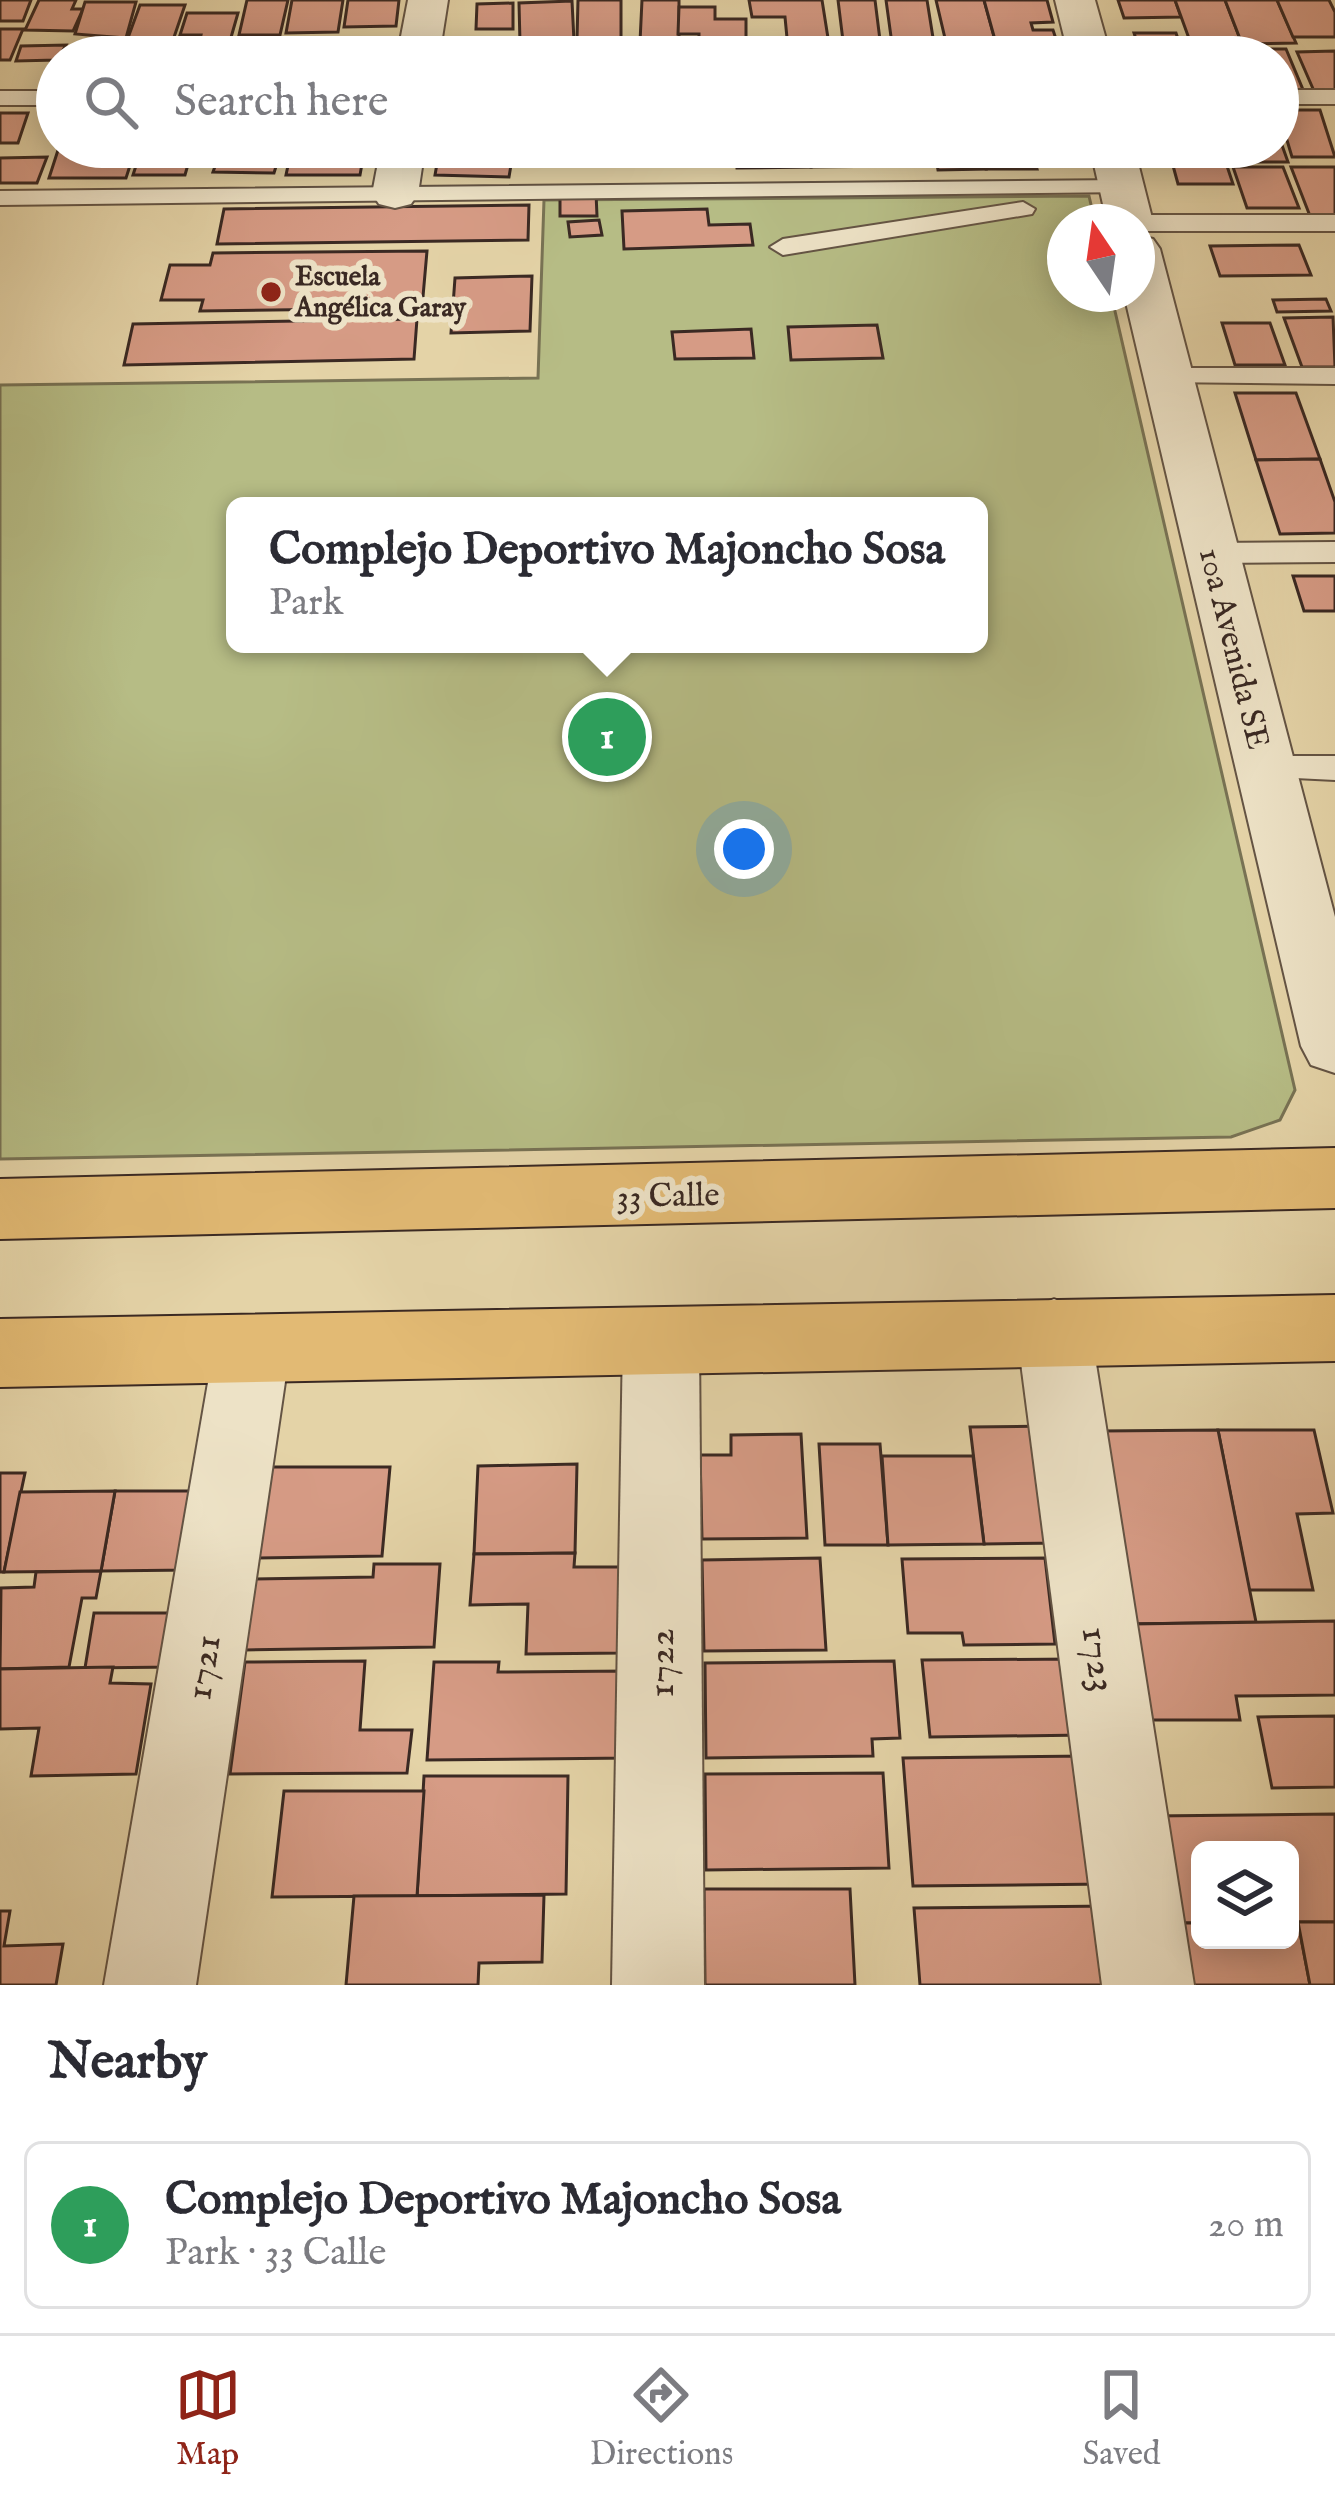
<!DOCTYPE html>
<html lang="en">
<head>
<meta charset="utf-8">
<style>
	:root { --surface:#fff; --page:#f7f7f7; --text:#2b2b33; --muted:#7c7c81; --line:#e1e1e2; --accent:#8f2418 }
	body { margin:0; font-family:"IM FELL English",serif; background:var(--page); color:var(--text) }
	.controls { position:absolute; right:36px; bottom:36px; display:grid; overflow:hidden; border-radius:18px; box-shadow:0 6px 30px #0003 }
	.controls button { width:108px; height:108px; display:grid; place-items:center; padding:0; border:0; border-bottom:3px solid var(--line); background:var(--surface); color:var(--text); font:60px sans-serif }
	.compass { position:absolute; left:1047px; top:204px; width:108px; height:108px; border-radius:50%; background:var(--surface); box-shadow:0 6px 30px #0003; rotate:347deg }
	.you { position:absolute; left:744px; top:849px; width:42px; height:42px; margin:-30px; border:9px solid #fff; border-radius:50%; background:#1a73e8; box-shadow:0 0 0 18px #1a73e833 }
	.badge { display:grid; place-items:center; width:78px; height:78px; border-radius:50%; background:var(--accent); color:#fff; font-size:39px; font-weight:700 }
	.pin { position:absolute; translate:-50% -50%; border:6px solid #fff; box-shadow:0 3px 12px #0006 }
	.popup { position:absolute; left:226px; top:497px; width:762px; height:156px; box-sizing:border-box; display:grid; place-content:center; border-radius:18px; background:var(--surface); filter:drop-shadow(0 3px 9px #0005); font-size:39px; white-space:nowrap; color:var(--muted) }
	.popup b { font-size:45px; color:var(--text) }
	.popup::after { content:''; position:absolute; left:50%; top:100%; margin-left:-24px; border:24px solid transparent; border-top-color:var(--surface) }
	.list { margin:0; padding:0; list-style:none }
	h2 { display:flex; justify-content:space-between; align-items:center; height:156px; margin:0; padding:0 48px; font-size:51px }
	h2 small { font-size:39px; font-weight:400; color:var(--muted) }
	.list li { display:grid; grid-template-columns:78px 1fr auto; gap:36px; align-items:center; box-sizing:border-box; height:168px; margin:0 24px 24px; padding:0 24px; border:3px solid var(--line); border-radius:18px }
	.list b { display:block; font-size:45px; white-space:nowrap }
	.list p { margin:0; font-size:39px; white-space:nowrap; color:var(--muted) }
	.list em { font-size:39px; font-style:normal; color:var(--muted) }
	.icon { flex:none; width:66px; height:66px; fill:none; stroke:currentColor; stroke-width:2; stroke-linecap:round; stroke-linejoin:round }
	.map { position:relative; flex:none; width:1335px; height:1985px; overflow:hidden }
	.search { position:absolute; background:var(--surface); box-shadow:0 6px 30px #0003; left:36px; right:36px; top:36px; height:132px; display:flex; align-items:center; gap:30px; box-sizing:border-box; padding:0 42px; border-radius:66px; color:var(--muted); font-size:45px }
	.sheet { height:348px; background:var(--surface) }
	nav { display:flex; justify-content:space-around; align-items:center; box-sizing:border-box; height:168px; border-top:3px solid var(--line); background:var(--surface); font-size:33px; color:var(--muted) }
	nav a { display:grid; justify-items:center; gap:6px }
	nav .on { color:var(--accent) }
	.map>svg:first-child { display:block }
</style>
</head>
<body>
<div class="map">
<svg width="1335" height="1985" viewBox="0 0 1335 1985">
	<rect width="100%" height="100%" fill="#e4d3a7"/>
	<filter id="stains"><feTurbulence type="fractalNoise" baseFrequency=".00167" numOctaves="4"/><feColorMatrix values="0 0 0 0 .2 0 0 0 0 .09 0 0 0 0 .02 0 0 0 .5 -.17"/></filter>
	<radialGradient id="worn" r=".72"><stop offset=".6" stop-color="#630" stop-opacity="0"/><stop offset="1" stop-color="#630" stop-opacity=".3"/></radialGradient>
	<!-- green -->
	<path fill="#b6bc85" stroke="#787254" stroke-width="3" fill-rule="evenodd" d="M1089 196 1095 222H1065V294H1111L1295 1090 1280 1120 1231 1137 0 1159V385L538 378 544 200ZM235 506H979V644H235Z"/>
	<!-- building -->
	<g fill="#d69b85" stroke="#3a2923" stroke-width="3">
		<path d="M0 0H31L23 21H0Z"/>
		<path d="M39 0H76L72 9H83L73 31 25 30Z"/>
		<path d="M247 0H288L280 35H239Z"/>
		<path d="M292 0H343L338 32 286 33Z"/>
		<path d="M348 0H399L396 26 344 27Z"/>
		<path d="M578 0H621V39H577Z"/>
		<path d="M642 0H679V42H640Z"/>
		<path d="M749 0H822L828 38H787L785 17H752Z"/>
		<path d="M838 0H875L880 40 843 41Z"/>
		<path d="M886 0H927L934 44H892Z"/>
		<path d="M936 0H984L995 40 969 41 971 50 948 51Z"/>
		<path d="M984 0H1047L1053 22 1031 23 1033 30H1053L1056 39 995 40Z"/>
		<path d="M1118 0H1175L1181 17 1124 18Z"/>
		<path d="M1175 0H1225L1242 44H1191Z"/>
		<path d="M1225 0H1277L1296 43 1242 44Z"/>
		<path d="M1277 0H1329L1335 12V37H1293Z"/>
		<path d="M572 1 574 41 520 43 519 3Z"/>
		<path d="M85 2H136L126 38 75 34Z"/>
		<path d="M513 3V29H476L477 4Z"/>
		<path d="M140 5H185L171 46H125Z"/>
		<path d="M679 7H715V19H746V42H699V34H678Z"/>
		<path d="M187 13H238L228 48H198L201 35H180Z"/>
		<path d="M0 29H23L10 60H0Z"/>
		<path d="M1134 33H1176L1180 45H1138Z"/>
		<path d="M510 41 511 57H454L453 43Z"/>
		<path d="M732 43H761L764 57H735Z"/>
		<path d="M780 43H835L837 57H782Z"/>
		<path d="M1055 43 1059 57H1005L1001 44Z"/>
		<path d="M66 45 57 60 16 61 21 46Z"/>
		<rect x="523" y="47" width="41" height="10"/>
		<path d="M118 48H171L169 57H116Z"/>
		<path d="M281 48H332L329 57H278Z"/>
		<path d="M1133 49H1184L1187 57H1136Z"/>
		<path d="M1243 49H1286L1304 92H1278V57H1246Z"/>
		<path d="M1335 51V90L1314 91 1297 52Z"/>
		<path d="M1278 110H1320L1335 157H1292Z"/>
		<path d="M0 113H28L18 143H0Z"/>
		<path d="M1278 134 1288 162H1243L1238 147H1278Z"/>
		<path d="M59 147H136L126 178H49Z"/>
		<path d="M142 147H193L185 175H133Z"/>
		<path d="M222 147H282L274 173 213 172Z"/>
		<path d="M292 147H365L360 175H286Z"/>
		<path d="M440 147H514L509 177 435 175Z"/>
		<path d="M578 147H649V160L578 161Z"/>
		<path d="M649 147H717L718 163 650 164Z"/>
		<path d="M736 147H809L811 167 737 168Z"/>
		<path d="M809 147H896L899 166 811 167Z"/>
		<path d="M934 147H981L986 169 938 170Z"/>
		<path d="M981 147H1081L1082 151H1032L1037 169H986Z"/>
		<path d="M1169 151H1222L1233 184H1178Z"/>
		<path d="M47 157 37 183H0V158Z"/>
		<path d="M1233 167H1283L1299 208H1247Z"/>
		<path d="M1291 167H1335V216H1310Z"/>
		<path d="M560 193H596L597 216H560Z"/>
		<path d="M529 205 528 240 217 244 224 209Z"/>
		<path d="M707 209 709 225 750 224 753 245 624 249 622 211Z"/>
		<path d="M599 220 602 235 570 237 568 222Z"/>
		<path d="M1299 245 1311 275 1220 276 1210 246Z"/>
		<path d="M427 251 422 308 200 311 203 300H161L170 265H210L213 253Z"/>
		<path d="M532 276 530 331 451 333 455 278Z"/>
		<path d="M1326 299 1331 311 1277 312 1273 300Z"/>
		<path d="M1333 317 1335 367H1302L1284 318Z"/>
		<path d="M417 319 414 359 124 365 133 324Z"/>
		<path d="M1222 323H1270L1285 365H1235Z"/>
		<path d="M877 325 883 358 791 360 788 327Z"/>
		<path d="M751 329 754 358 675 359 672 332Z"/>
		<path d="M1235 393H1296L1320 459 1256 460Z"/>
		<path d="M1320 459 1335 502V533L1280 534 1256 460Z"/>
		<path d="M1293 576H1335V611H1304Z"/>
		<path d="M1048 1426 1064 1543 984 1544 970 1427Z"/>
		<path d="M1218 1430H1314L1333 1513 1297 1514 1313 1590H1249Z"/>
		<path d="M1218 1430 1256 1622 1131 1624 1102 1431Z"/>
		<path d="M801 1434 807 1538 702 1539 700 1455H731V1435Z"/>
		<path d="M819 1444H880L888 1545H825Z"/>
		<path d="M882 1456H973L984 1544 888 1545Z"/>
		<path d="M577 1464 575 1553 474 1554 478 1466Z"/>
		<path d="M269 1467H390L382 1556 259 1558Z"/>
		<path d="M0 1473H25L4 1572H0Z"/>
		<path d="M115 1491H202L190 1570 101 1571Z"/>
		<path d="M115 1491 101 1571 4 1572 20 1492Z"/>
		<path d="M575 1553 574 1567H623V1653L526 1654 528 1604 470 1605 474 1554Z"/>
		<path d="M820 1558 826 1650 704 1651 702 1560Z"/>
		<path d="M1045 1558 1055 1644 964 1645 962 1633H908L902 1559Z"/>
		<path d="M374 1564H440L434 1647 245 1650 255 1579 373 1577Z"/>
		<path d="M101 1571 96 1598H82L69 1667 0 1669 1 1588 34 1587 36 1572Z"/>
		<path d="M94 1613H184L175 1667 85 1668Z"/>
		<path d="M1335 1621V1695L1236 1696 1240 1720H1146L1131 1624Z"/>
		<path d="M1074 1659 1085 1735 930 1737 922 1660Z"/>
		<path d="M365 1661 360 1730H412L407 1773 230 1774 245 1662Z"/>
		<path d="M894 1661 900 1738 872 1739 873 1756 706 1758 705 1663Z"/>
		<path d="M434 1662H499L498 1672 629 1671 630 1758 427 1760Z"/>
		<path d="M113 1667 110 1683 151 1684 136 1774 31 1776 39 1728 0 1729V1669Z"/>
		<path d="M1335 1716V1787L1272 1788 1258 1717Z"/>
		<path d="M1088 1756 1106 1884 913 1886 903 1758Z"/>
		<path d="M883 1773 889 1868 706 1870 705 1774Z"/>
		<path d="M424 1776H568L566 1894 417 1896Z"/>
		<path d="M284 1791H424L417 1896 272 1897Z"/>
		<path d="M1335 1814V1922H1290V1850H1200V1923H1170L1153 1816Z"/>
		<path d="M704 1889H850L855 1985H705Z"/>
		<path d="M544 1895 542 1962 479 1963 478 1985H346L354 1896Z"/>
		<path d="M1110 1906 1121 1985H920L914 1908Z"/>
		<path d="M0 1911H10L4 1946 63 1944 56 1985H0Z"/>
		<path d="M1290 1922H1298L1310 1985H1187L1177 1923H1200V1940H1290Z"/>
		<path d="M1298 1922H1335V1985H1310Z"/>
	</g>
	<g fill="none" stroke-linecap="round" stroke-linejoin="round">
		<!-- service casing -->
		<g stroke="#645444" stroke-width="4">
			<g id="service">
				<rect x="1278" y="90" width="57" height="14"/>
				<rect x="0" y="91" width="57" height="14"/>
				<path d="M1122 180 1134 187 1131 192 0 205V191Z"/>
				<path d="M1023 202 1035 209 1032 214 783 255 770 247 783 239Z"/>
				<path d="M1137 215H1335V231H1137V222H1125Z"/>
				<path d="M1169 368H1335V384L1159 382 1155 376Z"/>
				<path d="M1335 542V562L1213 563 1198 553 1213 543Z"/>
				<path d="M1265 756H1335V780L1253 776 1249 768 1253 760Z"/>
			</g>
		</g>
		<!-- minor casing -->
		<g stroke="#645444" stroke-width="4">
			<g id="minor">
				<path d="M408 0H448L439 57H397Z"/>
				<path d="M1055 0H1095L1111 57H1069Z"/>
				<path d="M381 147H425L418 194 411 204 395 208 379 204 372 194Z"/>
				<path d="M1090 147H1134L1153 222 1146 232 1137 234V222H1107Z"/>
				<path d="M1137 235 1153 239 1160 249 1335 917V1073L1311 1065 1301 1046 1124 294H1137Z"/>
				<path d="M1054 1299 1080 1309 1091 1332 1194 1985H1102L1017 1332 1028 1309Z"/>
				<path d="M661 1308 688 1318 699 1341 704 1985H612L623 1341 634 1318Z"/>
				<path d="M252 1315 279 1324 290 1348 196 1985H104L214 1348 225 1324Z"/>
			</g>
		</g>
		<!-- primary casing -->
		<g stroke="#3a2923" stroke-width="4">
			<g id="primary">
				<path d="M1335 1148V1208L0 1239V1179Z"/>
				<path d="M1335 1295V1361L0 1387V1319Z"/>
			</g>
		</g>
		<!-- service -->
		<use href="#service" fill="#ede2c6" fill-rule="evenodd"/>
		<!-- minor -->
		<use href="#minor" fill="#ede2c6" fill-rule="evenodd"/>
		<!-- primary -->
		<use href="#primary" fill="#e2ba74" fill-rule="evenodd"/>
	</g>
	<!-- markers -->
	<circle fill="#8f2418" stroke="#ede2c6" stroke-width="4.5" cx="271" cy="292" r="12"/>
	<g text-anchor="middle" stroke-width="12" stroke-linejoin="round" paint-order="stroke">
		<!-- far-poi labels -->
		<g font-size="27" font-weight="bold" fill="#3a2923" stroke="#ede2c6" text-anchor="start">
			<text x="295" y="285">Escuela<tspan x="295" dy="31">Angélica Garay</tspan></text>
		</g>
		<!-- street labels -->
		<g font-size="33" fill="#3a2923" stroke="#ede2c6">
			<text transform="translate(1236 648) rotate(76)" y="12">10a Avenida SE</text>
			<text transform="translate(668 1194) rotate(-1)" y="12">33 Calle</text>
		</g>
		<!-- near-street labels -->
		<g font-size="39" fill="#3a2923" stroke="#ede2c6">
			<text transform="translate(1101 1659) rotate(82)" y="14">1723</text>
			<text transform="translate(659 1663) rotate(-90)" y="14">1722</text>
			<text transform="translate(201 1667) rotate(-81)" y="14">1721</text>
		</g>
	</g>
	<rect width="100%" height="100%" filter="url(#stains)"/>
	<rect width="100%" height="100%" fill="url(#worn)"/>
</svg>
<div class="controls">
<button><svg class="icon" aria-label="layers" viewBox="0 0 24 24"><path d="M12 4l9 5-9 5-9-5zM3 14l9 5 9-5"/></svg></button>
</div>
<svg class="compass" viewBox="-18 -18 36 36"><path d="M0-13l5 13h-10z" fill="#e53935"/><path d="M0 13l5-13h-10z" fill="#7c7c81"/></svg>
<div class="you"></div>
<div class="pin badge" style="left:607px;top:737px;background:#2e9e5b">1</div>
<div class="popup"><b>Complejo Deportivo Majoncho Sosa</b>Park</div>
<div class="search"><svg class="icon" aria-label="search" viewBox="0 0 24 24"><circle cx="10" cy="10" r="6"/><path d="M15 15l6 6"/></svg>Search here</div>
</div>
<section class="sheet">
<h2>Nearby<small></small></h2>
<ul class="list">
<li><span class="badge" style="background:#2e9e5b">1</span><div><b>Complejo Deportivo Majoncho Sosa</b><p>Park · 33 Calle</p></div><em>20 m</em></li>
</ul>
</section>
<nav>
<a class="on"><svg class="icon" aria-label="map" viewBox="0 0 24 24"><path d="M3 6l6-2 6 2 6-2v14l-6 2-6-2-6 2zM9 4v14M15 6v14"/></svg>Map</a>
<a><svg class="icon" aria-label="directions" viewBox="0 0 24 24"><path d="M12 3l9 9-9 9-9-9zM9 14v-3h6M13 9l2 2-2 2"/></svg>Directions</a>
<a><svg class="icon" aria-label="saved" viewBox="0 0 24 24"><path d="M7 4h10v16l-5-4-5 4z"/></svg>Saved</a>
</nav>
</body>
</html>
